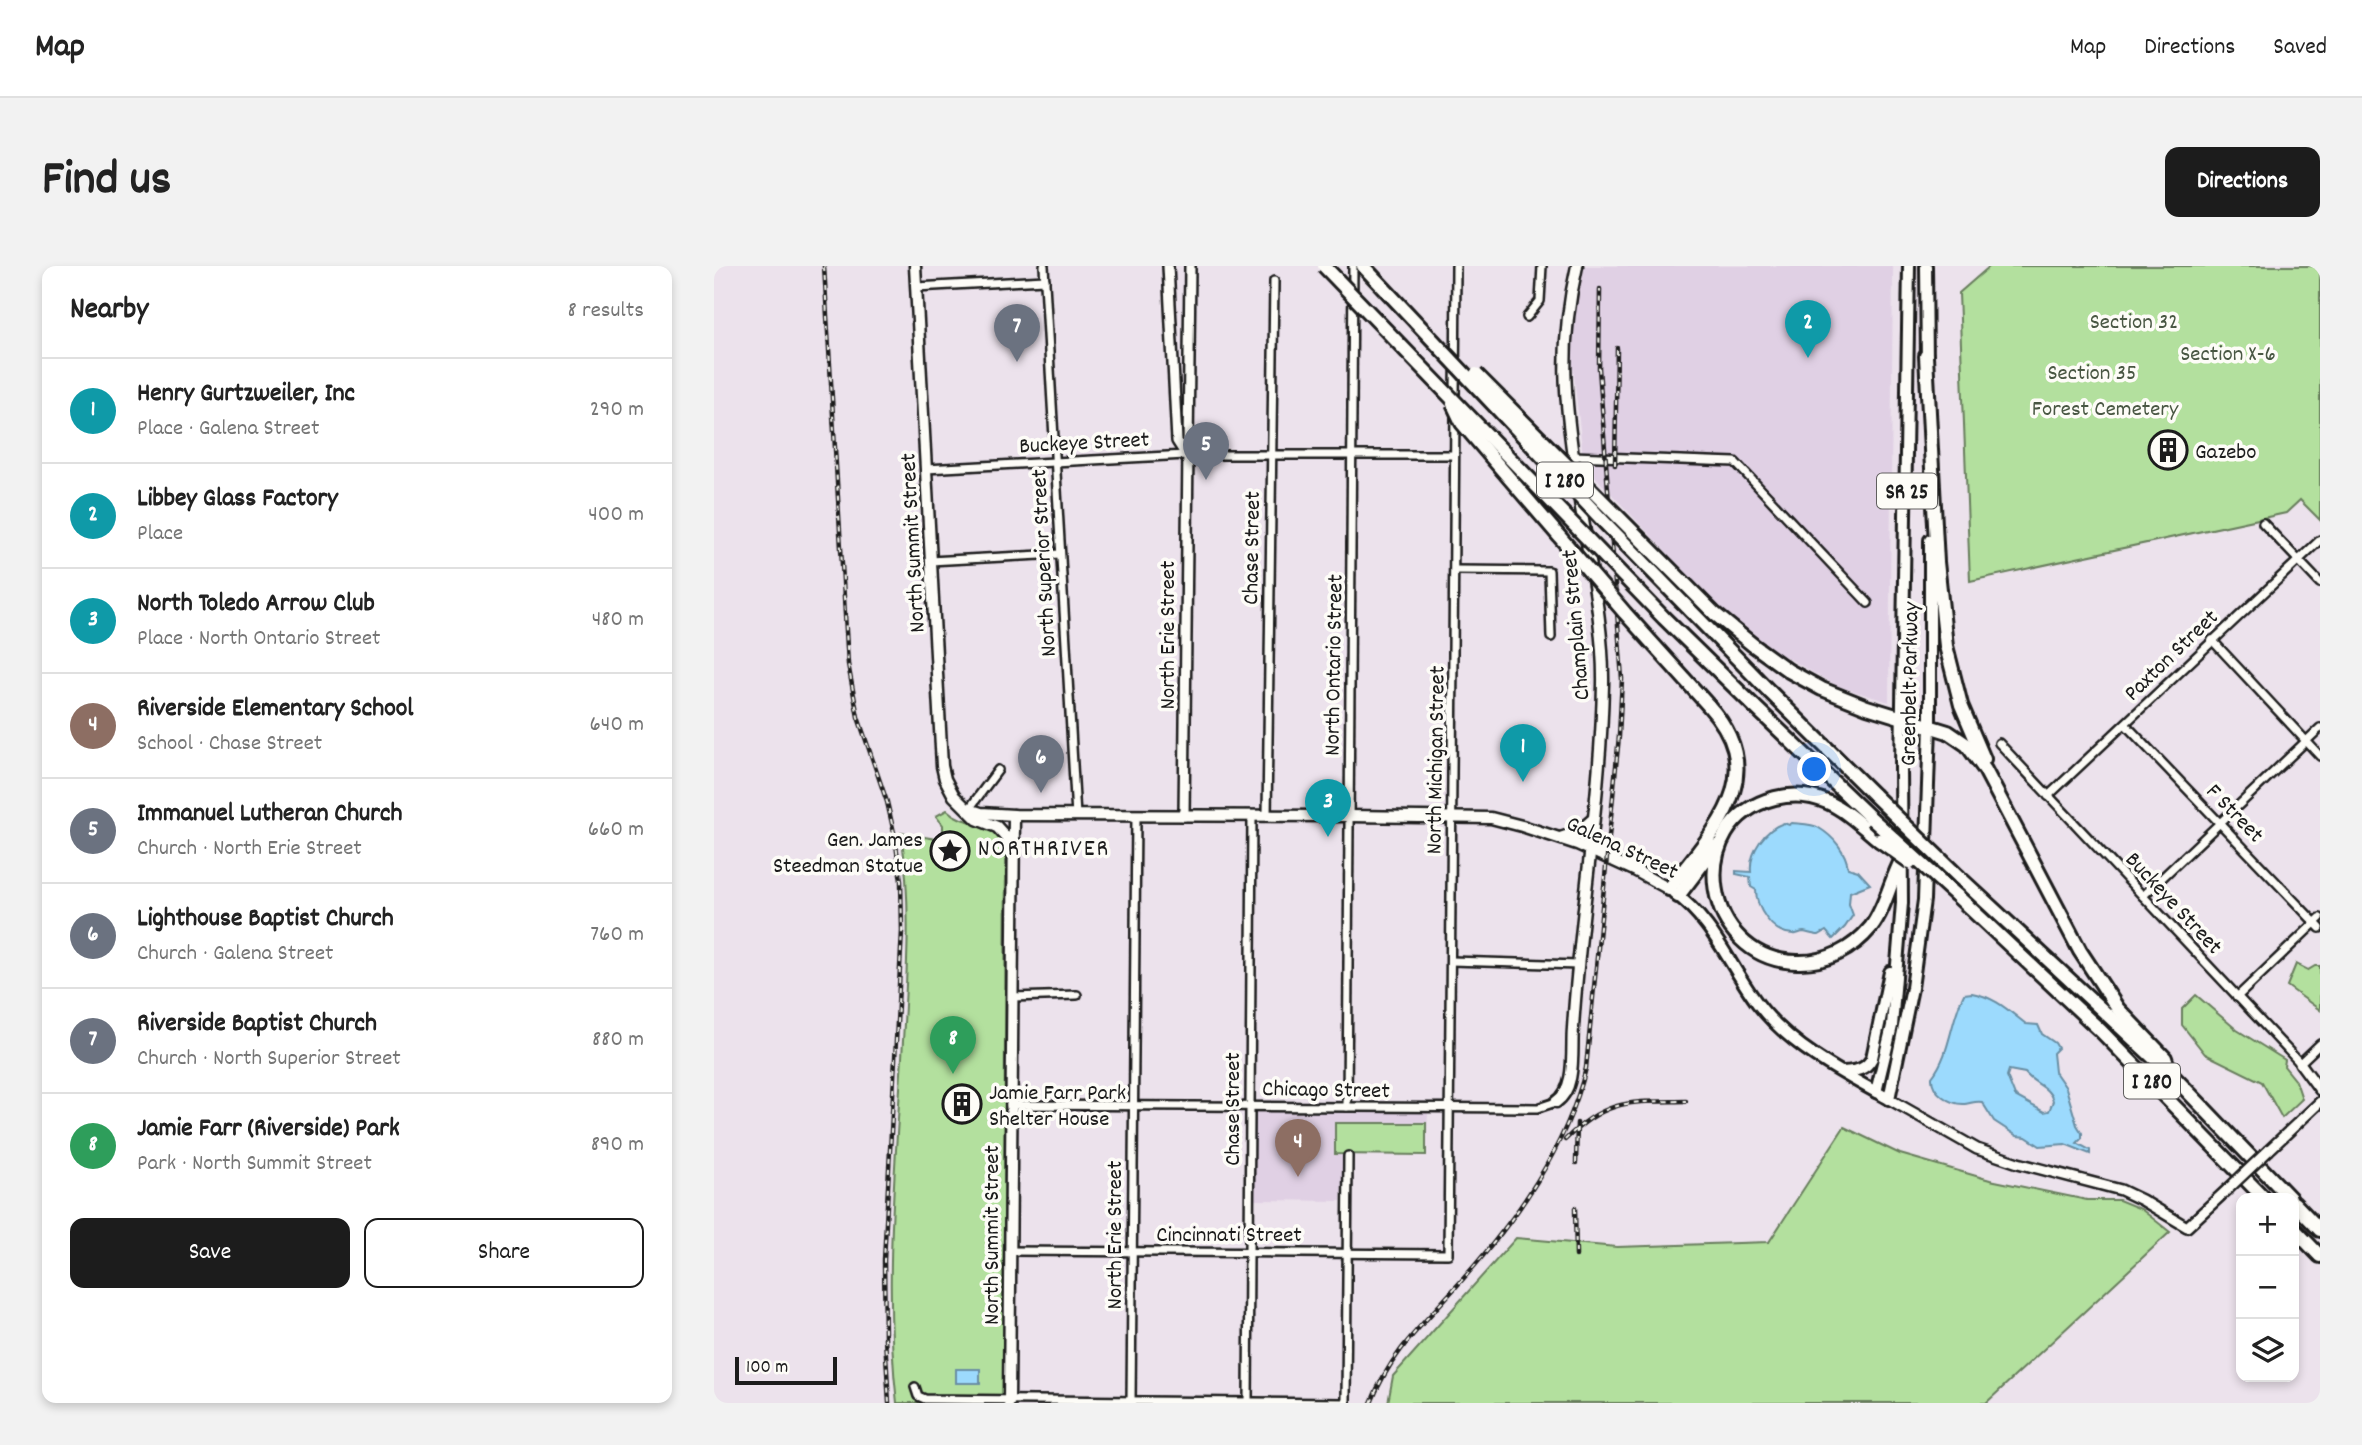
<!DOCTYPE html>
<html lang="en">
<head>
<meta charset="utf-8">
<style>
	:root { --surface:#fff; --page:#f2f2f2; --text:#222; --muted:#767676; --line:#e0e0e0; --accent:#1c1c1c }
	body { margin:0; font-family:Dekko,sans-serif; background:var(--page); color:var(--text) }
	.controls { position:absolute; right:21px; bottom:21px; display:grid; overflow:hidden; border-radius:14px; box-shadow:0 4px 10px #0003 }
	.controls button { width:63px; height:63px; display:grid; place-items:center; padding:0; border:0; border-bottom:2px solid var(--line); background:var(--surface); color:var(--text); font:35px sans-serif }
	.scale { position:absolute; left:21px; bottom:18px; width:102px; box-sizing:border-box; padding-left:7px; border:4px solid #1c1c1c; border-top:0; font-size:19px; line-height:24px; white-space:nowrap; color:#1c1c1c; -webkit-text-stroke:5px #fdfcf7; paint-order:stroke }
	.you { position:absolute; left:1101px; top:504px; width:24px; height:24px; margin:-18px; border:5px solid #fff; border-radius:50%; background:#1a73e8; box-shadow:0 0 0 10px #1a73e833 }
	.badge { display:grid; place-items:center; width:46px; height:46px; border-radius:50%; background:var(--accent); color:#fff; font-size:23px; font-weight:700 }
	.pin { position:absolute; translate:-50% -58px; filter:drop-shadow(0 2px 4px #0008) }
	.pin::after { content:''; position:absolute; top:37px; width:24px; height:21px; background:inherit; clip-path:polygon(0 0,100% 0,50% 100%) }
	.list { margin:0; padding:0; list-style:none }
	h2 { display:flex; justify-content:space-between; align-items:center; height:91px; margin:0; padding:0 28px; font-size:30px }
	h2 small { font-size:23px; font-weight:400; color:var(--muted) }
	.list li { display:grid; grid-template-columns:46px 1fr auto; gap:21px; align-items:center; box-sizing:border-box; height:105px; padding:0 28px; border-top:2px solid var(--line) }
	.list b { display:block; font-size:26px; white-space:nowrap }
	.list p { margin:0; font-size:23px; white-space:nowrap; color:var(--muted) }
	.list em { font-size:23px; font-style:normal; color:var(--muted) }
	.actions { display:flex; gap:14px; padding:21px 28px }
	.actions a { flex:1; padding:16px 0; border:2px solid var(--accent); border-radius:14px; text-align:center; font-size:24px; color:var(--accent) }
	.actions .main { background:var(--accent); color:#fff }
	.icon { flex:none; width:38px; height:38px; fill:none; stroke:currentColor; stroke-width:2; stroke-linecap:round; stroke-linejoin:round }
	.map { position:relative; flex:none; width:1606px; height:1137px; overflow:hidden; border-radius:14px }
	header { display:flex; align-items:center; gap:42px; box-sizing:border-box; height:98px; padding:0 35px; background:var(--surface); border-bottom:2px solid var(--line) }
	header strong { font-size:33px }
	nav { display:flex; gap:38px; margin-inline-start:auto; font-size:24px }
	.intro { display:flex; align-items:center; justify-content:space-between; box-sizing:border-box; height:168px; padding:0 42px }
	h1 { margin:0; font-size:49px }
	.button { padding:18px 32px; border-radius:14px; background:var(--accent); color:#fff; font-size:24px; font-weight:700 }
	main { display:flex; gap:42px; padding:0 42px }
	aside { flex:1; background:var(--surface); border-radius:14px; box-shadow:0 4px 10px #0003 }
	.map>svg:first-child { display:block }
</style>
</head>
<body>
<header>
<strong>Map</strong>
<nav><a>Map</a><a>Directions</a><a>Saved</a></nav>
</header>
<div class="intro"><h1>Find us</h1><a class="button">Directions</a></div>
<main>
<aside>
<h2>Nearby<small>8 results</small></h2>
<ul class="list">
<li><span class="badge" style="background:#0f9aa8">1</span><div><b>Henry Gurtzweiler, Inc</b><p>Place · Galena Street</p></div><em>290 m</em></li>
<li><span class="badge" style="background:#0f9aa8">2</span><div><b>Libbey Glass Factory</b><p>Place</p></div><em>400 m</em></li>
<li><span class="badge" style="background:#0f9aa8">3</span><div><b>North Toledo Arrow Club</b><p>Place · North Ontario Street</p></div><em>480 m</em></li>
<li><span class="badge" style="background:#8d6e63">4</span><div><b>Riverside Elementary School</b><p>School · Chase Street</p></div><em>640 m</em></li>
<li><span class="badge" style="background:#6b7280">5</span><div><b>Immanuel Lutheran Church</b><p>Church · North Erie Street</p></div><em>660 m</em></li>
<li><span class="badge" style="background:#6b7280">6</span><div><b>Lighthouse Baptist Church</b><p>Church · Galena Street</p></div><em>760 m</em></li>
<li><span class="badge" style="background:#6b7280">7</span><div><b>Riverside Baptist Church</b><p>Church · North Superior Street</p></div><em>880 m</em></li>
<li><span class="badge" style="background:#2e9e5b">8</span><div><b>Jamie Farr (Riverside) Park</b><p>Park · North Summit Street</p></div><em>890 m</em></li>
</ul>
<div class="actions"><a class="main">Save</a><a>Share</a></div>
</aside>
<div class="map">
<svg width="1606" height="1137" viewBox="0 0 1606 1137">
	<rect width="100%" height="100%" fill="#ece2ec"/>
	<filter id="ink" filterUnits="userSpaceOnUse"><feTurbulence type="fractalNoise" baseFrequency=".0143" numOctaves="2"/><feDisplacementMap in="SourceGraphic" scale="14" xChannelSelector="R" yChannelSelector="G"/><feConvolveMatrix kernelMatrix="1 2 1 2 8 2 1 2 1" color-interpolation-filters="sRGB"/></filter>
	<g filter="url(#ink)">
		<!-- built -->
		<g fill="#e0d0e4">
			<path d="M871 0H1179L1175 436 1123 420 1047 377 1006 343 870 199 857 83 866 13Z"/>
			<path d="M541 845 714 847 712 889 630 888 627 935 540 934Z"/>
		</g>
		<!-- green -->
		<g fill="#b3e09e" stroke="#687e5d" stroke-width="2">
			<path d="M1276 0H1606V254L1586 234 1572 247 1256 315 1245 27Z"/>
			<path d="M233 544C253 564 282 548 292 582L289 1137H183C169 1017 182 895 189 775 193 704 198 637 187 567L222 573 229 566V559L222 550Z"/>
			<path d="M1582 698 1594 704 1601 700H1606V744L1573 720Z"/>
			<path d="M1482 729 1523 764 1571 794 1570 800 1582 815 1588 833 1568 852 1548 816 1491 788 1468 759V743Z"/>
			<path d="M621 857H712V889L621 888Z"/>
			<path d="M1130 861 1186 888 1276 914 1373 934H1405L1427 943 1456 966 1272 1137H674L679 1110 802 972 903 981 1055 976Z"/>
		</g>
		<!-- water -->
		<g fill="#9cdafd" stroke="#698ea3" stroke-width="2" fill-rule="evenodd">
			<path d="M1070 557 1075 559 1078 557C1086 558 1099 558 1105 562 1120 571 1132 586 1134 602L1144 605 1156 618 1136 626 1135 638 1139 649 1131 661 1119 673 1112 665 1105 669C1100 669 1095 667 1090 666 1086 666 1082 669 1079 668 1058 668 1042 642 1042 624L1037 621 1036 611 1022 608V605L1037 606C1035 586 1051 563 1070 557Z"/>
			<path d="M1258 727C1281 731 1295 745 1312 758L1324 759 1328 768 1341 777 1344 782 1339 787 1341 806 1352 822 1363 859 1368 867V872L1363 877 1376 884V888L1351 878 1326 880 1312 871 1303 870 1280 855 1268 836C1261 835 1258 837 1251 838 1236 839 1217 826 1218 811 1237 787 1236 755 1250 728ZM1295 804 1311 807C1320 818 1336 821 1339 835L1335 845 1330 846 1301 830 1293 810Z"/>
			<rect x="242" y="1103" width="24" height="14"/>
		</g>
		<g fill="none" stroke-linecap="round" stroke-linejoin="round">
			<!-- minor casing -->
			<g stroke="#1c1c1c" stroke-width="12">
				<g id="minor">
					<path d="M330 0 362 550"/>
					<path d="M202 21 331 14"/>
					<path d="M813 51 826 35 828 0"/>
					<path d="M741 135 742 0"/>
					<path d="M859 190 1021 196 1154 337"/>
					<path d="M212 203 472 189H740"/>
					<path d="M1549 257 1606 317"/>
					<path d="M216 295 346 288"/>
					<path d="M741 304 835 305 837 371"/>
					<path d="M1498 374 1606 490"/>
					<path d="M1411 458 1606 662"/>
					<path d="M1285 477 1586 797 1606 778"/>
					<path d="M1334 530 1606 274"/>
					<path d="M255 543 284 504"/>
					<path d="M553 550 560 15"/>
					<path d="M1429 630 1606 462"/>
					<path d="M737 695 864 699"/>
					<path d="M298 731 363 729"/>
					<path d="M1523 731 1606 652"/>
					<path d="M296 839 824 842 842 836"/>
					<path d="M633 841 639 0"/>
					<path d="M295 985 734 988 741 147"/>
					<path d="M201 1121 204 1130 211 1133 632 1137"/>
					<path d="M417 1137 422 549"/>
					<path d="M534 1137 538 549"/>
					<path d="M632 1137 634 890"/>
				</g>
			</g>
			<!-- tertiary casing -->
			<g stroke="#1c1c1c" stroke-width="14">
				<g id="tertiary">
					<path d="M454 0 463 175 472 189"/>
					<path d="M470 550 476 0"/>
					<path d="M1586 797 1606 824"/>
					<path d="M1175 833 1263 883 1304 897 1407 924 1428 934 1473 961 1514 923"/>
					<path d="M1555 884 1606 836"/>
				</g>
			</g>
			<!-- secondary casing -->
			<g stroke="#1c1c1c" stroke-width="15">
				<g id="secondary">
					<path d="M201 0 228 500 231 513 240 530 263 553 283 561 293 572 301 588"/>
					<path d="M862 210C850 133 845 77 863 0"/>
					<path d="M255 543 267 547 300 549 635 550 777 552 808 560 863 578 922 605 955 623"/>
					<path d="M846 572 864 566 878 554"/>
					<path d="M842 836C863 822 857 784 859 762 866 647 887 533 889 418 890 357 874 290 865 229"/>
					<path d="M295 1137 300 549"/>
				</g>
			</g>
			<!-- primary casing -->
			<g stroke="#1c1c1c" stroke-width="16">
				<g id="primary">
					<path d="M1212 0 1213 97"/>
					<path d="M960 627C999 654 1016 701 1044 738 1076 780 1129 808 1175 833L1198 722 1210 634 1216 461V274"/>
					<path d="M1129 806C1142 805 1152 804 1158 792L1176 706"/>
					<path d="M1162 826 1178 760 1188 637 1187 501 1195 0"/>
				</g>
			</g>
			<!-- motorway casing -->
			<g stroke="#1c1c1c" stroke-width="18">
				<g id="motorway">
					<path d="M1212 90 1223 296 1232 380 1247 439 1270 493"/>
					<path d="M1039 379 1075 405 1108 423 1153 441 1234 466 1253 479 1271 504 1366 685 1404 743 1451 792 1456 807"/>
					<path d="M1056 426 1160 529"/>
					<path d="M1040 440 1158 553"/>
					<path d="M1165 574C1149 561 1132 544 1113 536 1097 529 1078 528 1061 532 967 556 989 694 1083 696 1112 697 1138 684 1157 661 1172 641 1176 615 1188 593"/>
					<path d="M1245 611 1456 807 1576 932"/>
					<path d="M955 623C999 565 1059 510 994 439"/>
					<path d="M1242 629 1387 765 1550 932"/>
					<path d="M964 630 1002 580"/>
					<path d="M1580 937 1606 964"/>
					<path d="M1580 963 1606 990"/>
				</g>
			</g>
			<!-- minor -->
			<use href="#minor" stroke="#fdfcf7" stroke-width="7"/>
			<!-- tertiary -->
			<use href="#tertiary" stroke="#fdfcf7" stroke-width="9"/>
			<!-- secondary -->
			<use href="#secondary" stroke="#fdfcf7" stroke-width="10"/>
			<!-- primary -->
			<use href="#primary" stroke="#fdfcf7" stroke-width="10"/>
			<!-- motorway -->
			<use href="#motorway" stroke="#fdfcf7" stroke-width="12"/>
			<!-- rail casing -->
			<g stroke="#1c1c1c" stroke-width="4.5">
				<g id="rail">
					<path d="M110 0 134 398 144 451 173 536 181 571 187 615 188 665 170 994 171 1073 175 1137"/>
					<path d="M901 199 903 82"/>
					<path d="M851 874C892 832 917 836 972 835"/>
					<path d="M862 897 863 857"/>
					<path d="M861 942 862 990"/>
					<path d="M657 1137C677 1085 713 1054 749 1013 803 952 852 883 872 802L905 470 908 413 885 102 886 23"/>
				</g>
			</g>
			<!-- rail -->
			<use href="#rail" stroke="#fdfcf7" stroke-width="2" stroke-dasharray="5" stroke-linecap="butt"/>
			<!-- tertiary-bridge casing -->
			<g stroke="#1c1c1c" stroke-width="14" stroke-linecap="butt">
				<path id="tertiary-bridge" d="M1514 923 1555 884"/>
			</g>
			<!-- motorway-bridge casing -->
			<g stroke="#1c1c1c" stroke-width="18" stroke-linecap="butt">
				<g id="motorway-bridge">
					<path d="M610 0 950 352 1040 440"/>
					<path d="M649 0 891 257 1056 426"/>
					<path d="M762 108 1001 348 1039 379"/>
					<path d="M739 138 748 157 911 347 994 439"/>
					<path d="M1160 529 1245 611"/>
					<path d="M1158 553 1242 629"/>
					<path d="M1165 574 1196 596"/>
				</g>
			</g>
			<!-- tertiary-bridge -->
			<use href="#tertiary-bridge" stroke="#fdfcf7" stroke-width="9"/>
			<!-- motorway-bridge -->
			<use href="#motorway-bridge" stroke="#fdfcf7" stroke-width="12"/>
		</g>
	</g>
	<!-- icons -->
	<defs>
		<g id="building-ring" transform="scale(2.0125)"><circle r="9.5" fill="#fdfcf7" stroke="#1c1c1c" stroke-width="1.5"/><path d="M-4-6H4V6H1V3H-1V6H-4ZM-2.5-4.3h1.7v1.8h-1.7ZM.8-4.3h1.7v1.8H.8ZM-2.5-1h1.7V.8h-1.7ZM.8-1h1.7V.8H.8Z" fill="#1c1c1c"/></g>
		<g id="sight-ring" transform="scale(2.0125)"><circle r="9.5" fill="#fdfcf7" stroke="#1c1c1c" stroke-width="1.5"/><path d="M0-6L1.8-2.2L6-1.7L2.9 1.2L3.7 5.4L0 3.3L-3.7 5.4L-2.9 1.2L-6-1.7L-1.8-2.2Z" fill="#1c1c1c"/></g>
	</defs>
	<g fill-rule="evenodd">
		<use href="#building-ring" x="1454" y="184"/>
		<use href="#sight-ring" x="236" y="585"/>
		<use href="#building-ring" x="248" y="838"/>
	</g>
	<g text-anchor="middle" stroke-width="7" stroke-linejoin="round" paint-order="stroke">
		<!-- shield labels -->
		<g fill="#fdfcf7" stroke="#605f5e" stroke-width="2">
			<rect x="823" y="196.5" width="56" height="35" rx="5"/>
			<rect x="1163" y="207.5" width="60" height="35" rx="5"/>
			<rect x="1410" y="797.5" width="56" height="35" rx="5"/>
		</g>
		<g font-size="21" font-weight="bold" fill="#1c1c1c">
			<text x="851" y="221">I 280</text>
			<text x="1193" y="232">SR 25</text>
			<text x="1438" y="822">I 280</text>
		</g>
		<!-- park labels -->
		<g font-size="23" fill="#495743" stroke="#fdfcf7">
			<text x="1420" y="62">Section 32</text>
			<text x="1514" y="94">Section X-6</text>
			<text x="1378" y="113">Section 35</text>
			<text x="1391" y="149">Forest Cemetery</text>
		</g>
		<!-- street labels -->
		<g font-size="23" fill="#1c1c1c" stroke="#fdfcf7">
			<text transform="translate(370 175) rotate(-3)" y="8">Buckeye Street</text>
			<text transform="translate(197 277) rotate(-93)" y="8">North Summit Street</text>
			<text transform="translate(536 282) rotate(-89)" y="8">Chase Street</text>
			<text transform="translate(328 297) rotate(-93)" y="8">North Superior Street</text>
			<text transform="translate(860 359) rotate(-95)" y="8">Champlain Street</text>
			<text transform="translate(452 369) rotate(-90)" y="8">North Erie Street</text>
			<text transform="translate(1456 388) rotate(-44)" y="8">Paxton Street</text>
			<text transform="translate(618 399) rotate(-89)" y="8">North Ontario Street</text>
			<text transform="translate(1194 418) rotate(-89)" y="8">Greenbelt Parkway</text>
			<text transform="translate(720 494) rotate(-89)" y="8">North Michigan Street</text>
			<text transform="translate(1522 546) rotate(46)" y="8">F Street</text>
			<text transform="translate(909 580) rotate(25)" y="8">Galena Street</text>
			<text transform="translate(1461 636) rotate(47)" y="8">Buckeye Street</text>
			<text transform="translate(612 822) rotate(1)" y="8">Chicago Street</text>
			<text transform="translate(517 843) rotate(-90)" y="8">Chase Street</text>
			<text x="515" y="975">Cincinnati Street</text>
			<text transform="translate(276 969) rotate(-90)" y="8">North Summit Street</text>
			<text transform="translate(399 969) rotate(-90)" y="8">North Erie Street</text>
		</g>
		<!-- poi labels -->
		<g font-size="23" fill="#1c1c1c" stroke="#fdfcf7" text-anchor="start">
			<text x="1481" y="192">Gazebo</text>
			<text x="209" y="580" text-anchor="end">Gen. James<tspan x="209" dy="26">Steedman Statue</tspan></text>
			<text x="275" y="833">Jamie Farr Park<tspan x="275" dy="26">Shelter House</tspan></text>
		</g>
		<!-- neighbourhood labels -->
		<g font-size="24" letter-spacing="2" fill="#1c1c1c" stroke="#fdfcf7">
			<text x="330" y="589">NORTHRIVER</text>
		</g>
	</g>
</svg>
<div class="controls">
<button>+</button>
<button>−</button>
<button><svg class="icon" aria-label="layers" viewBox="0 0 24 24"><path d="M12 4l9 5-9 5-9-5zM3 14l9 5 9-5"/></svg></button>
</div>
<div class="scale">100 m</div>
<div class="you"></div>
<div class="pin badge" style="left:809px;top:516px;background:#0f9aa8">1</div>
<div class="pin badge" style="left:1094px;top:92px;background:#0f9aa8">2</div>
<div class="pin badge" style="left:614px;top:571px;background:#0f9aa8">3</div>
<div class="pin badge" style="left:584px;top:911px;background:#8d6e63">4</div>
<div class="pin badge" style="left:492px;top:214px;background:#6b7280">5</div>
<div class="pin badge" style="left:327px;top:527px;background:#6b7280">6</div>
<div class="pin badge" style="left:303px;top:96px;background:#6b7280">7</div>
<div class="pin badge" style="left:239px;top:808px;background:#2e9e5b">8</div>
</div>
</main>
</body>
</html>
